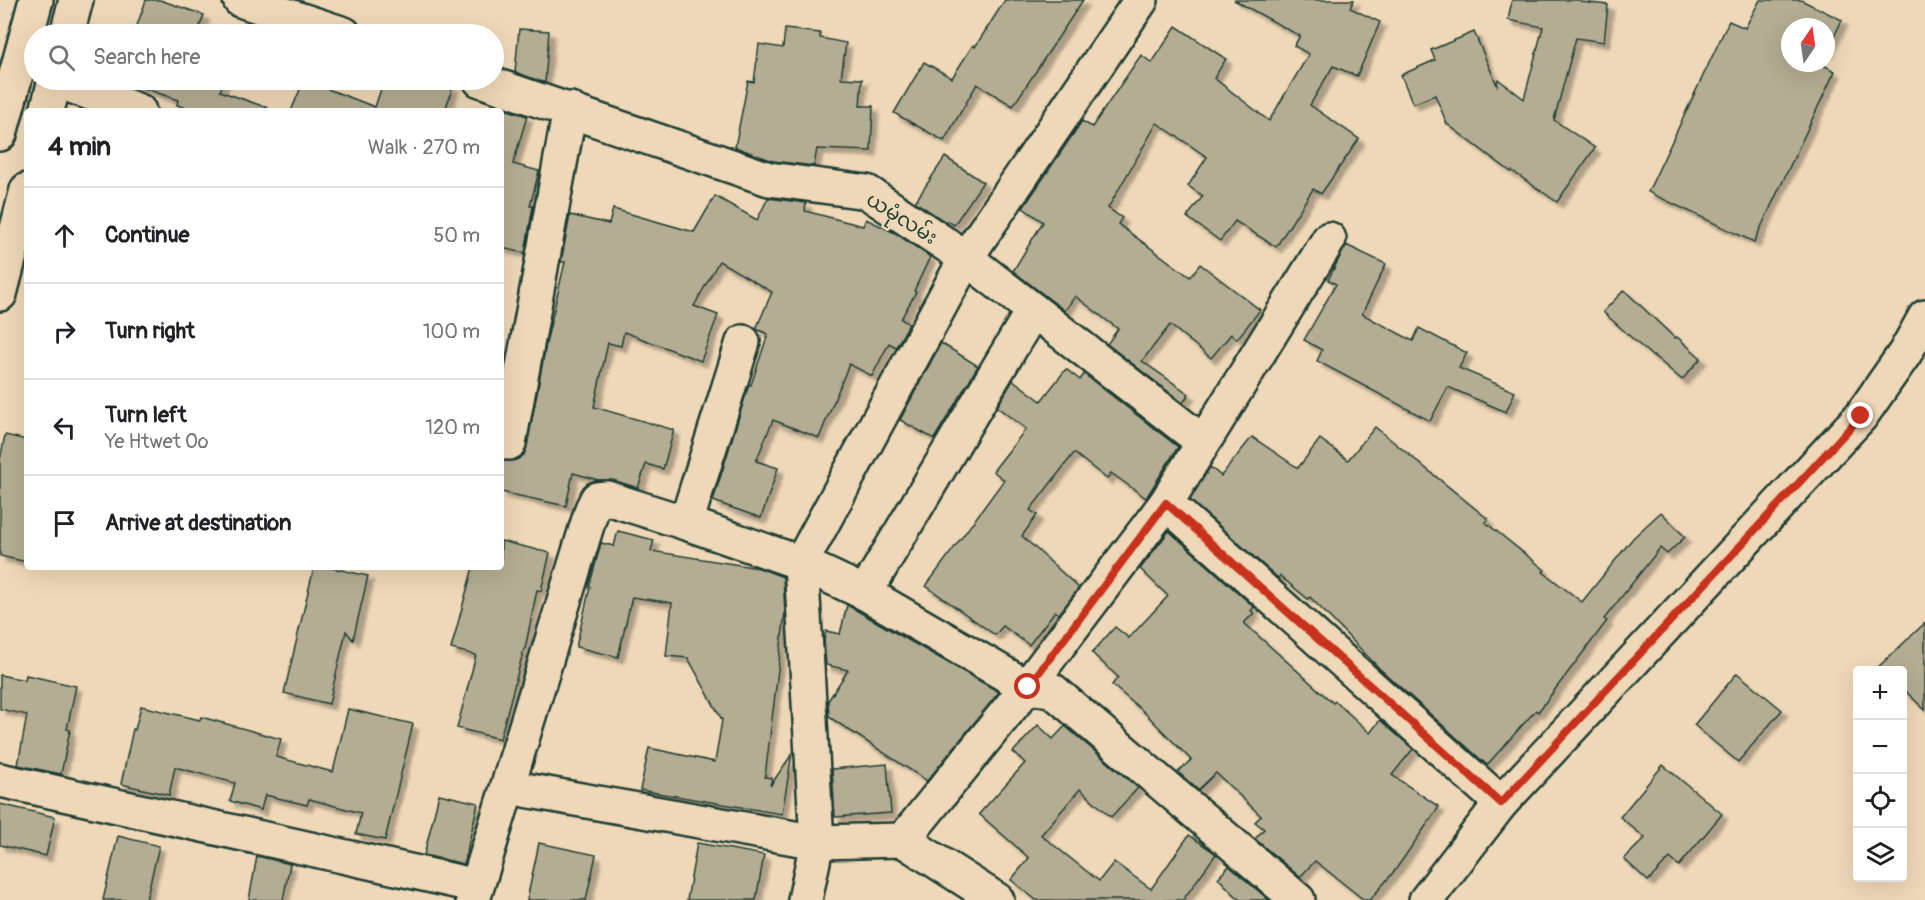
<!DOCTYPE html>
<html lang="en">
<head>
<meta charset="utf-8">
<style>
	:root { --surface:#fff; --page:#f6f6f6; --text:#202124; --muted:#757577; --line:#e0e0e0 }
	body { margin:0; font-family:Pangolin,"Noto Sans Myanmar",sans-serif; background:var(--page); color:var(--text) }
	.controls { position:absolute; right:18px; bottom:18px; display:grid; overflow:hidden; border-radius:6px; box-shadow:0 6px 24px #0002 }
	.controls button { width:54px; height:54px; display:grid; place-items:center; padding:0; border:0; border-bottom:2px solid var(--line); background:var(--surface); color:var(--text); font:30px sans-serif }
	.compass { position:absolute; left:1781px; top:18px; width:54px; height:54px; border-radius:50%; background:var(--surface); box-shadow:0 6px 24px #0002; rotate:13deg }
	.stop { position:absolute; width:18px; height:18px; margin:-14px; border:4px solid #c8321e; border-radius:50%; background:#fff }
	.stop.end { background:#c8321e; border-color:#fff; box-shadow:0 2px 6px #0008 }
	.list { margin:0; padding:0; list-style:none }
	h2 { display:flex; justify-content:space-between; align-items:center; height:78px; margin:0; padding:0 24px; font-size:26px }
	h2 small { font-size:20px; font-weight:400; color:var(--muted) }
	.list li { display:grid; grid-template-columns:39px 1fr auto; gap:18px; align-items:center; box-sizing:border-box; height:96px; padding:0 24px; border-top:2px solid var(--line) }
	.list b { display:block; font-size:22px; white-space:nowrap }
	.list p { margin:0; font-size:20px; white-space:nowrap; color:var(--muted) }
	.list em { font-size:20px; font-style:normal; color:var(--muted) }
	.icon { flex:none; width:33px; height:33px; fill:none; stroke:currentColor; stroke-width:2; stroke-linecap:round; stroke-linejoin:round }
	.map { position:relative; flex:none; width:1925px; height:900px; overflow:hidden }
	.search { position:absolute; background:var(--surface); box-shadow:0 6px 24px #0002; left:24px; top:24px; width:480px; height:66px; display:flex; align-items:center; gap:15px; box-sizing:border-box; padding:0 21px; border-radius:33px; color:var(--muted); font-size:22px }
	.panel { position:absolute; background:var(--surface); box-shadow:0 6px 24px #0002; left:24px; top:108px; width:480px; height:462px; border-radius:6px }
	.map>svg:first-child { display:block }
</style>
</head>
<body>
<div class="map">
<svg width="1925" height="900" viewBox="0 0 1925 900">
	<defs>
		<filter id="shadow"><feDropShadow dx="5.5" dy="5.5" stdDeviation="1.5" flood-color="#0004"/></filter>
	</defs>
	<rect width="100%" height="100%" fill="#efd8b7"/>
	<filter id="ink" filterUnits="userSpaceOnUse"><feTurbulence type="fractalNoise" baseFrequency=".0167" numOctaves="2"/><feDisplacementMap in="SourceGraphic" scale="12" xChannelSelector="R" yChannelSelector="G"/><feConvolveMatrix kernelMatrix="1 2 1 2 8 2 1 2 1" color-interpolation-filters="sRGB"/></filter>
	<g filter="url(#ink)">
		<!-- building -->
		<g fill="#b4ad93" stroke="#1f3d34" stroke-width="1.5" filter="url(#shadow)">
			<path d="M146 0H160L204 15 197 34H134Z"/>
			<path d="M1005 0H1083L1013 106 977 84 944 141 894 113 924 62 952 78 973 45 975 47Z"/>
			<path d="M1234 0H1354L1350 8 1380 22 1357 76 1333 66 1310 105 1359 139 1321 194 1313 189 1276 247 1235 221 1220 241 1187 217 1203 196 1188 186 1207 157 1157 123 1108 208 1122 218 1118 224 1190 277 1200 264 1260 310 1237 339 1231 334 1211 358 1170 325 1142 361 1189 394 1183 403 1107 344 1118 329 1075 296 1065 311 1013 271 1043 222 1023 208 1082 121 1092 127 1141 55 1152 63 1176 26 1226 59 1214 78 1269 121 1309 54 1294 46 1300 36Z"/>
			<path d="M1512 0H1581V2L1608 5 1604 42 1576 38 1554 120 1595 148 1557 202 1512 171 1511 172 1447 124 1435 95 1413 104 1401 75 1435 60 1431 50 1474 32 1497 85 1498 79 1524 99 1543 27 1508 20Z"/>
			<path d="M1760 0H1801L1842 20 1826 53V27H1790V63H1821V64L1835 71 1754 242 1648 192 1729 21 1745 28Z"/>
			<path d="M519 29 549 31 545 83 515 72Z"/>
			<path d="M785 29 820 33V38L846 43 841 78 862 79 860 106H873L871 151 817 149 814 166 773 161 735 147 748 81 754 82 759 44 783 48Z"/>
			<path d="M129 80H224L220 91 268 108 267 111H195L177 105 178 100 129 83Z"/>
			<path d="M304 80 375 107 384 80H432L453 86 445 111H291Z"/>
			<path d="M501 108 527 116 513 164 539 171 530 206H533L525 253 501 248Z"/>
			<path d="M945 157 983 182 954 225 948 221 947 223 915 202Z"/>
			<path d="M715 196 757 220 768 198 806 203 805 211 863 226 866 219 895 233 930 257 914 291 916 292 901 319 909 324 896 347 889 343 872 376 849 364 819 438 773 420 756 461 778 468 761 518 713 501 749 384 751 385 768 334 756 329 772 292 719 261 694 306 718 315 701 361 624 332 621 346 608 343 594 407 674 430 663 469 646 464 638 488 613 480H598L573 473 566 506 501 492V459L506 461 516 460 524 455 527 446 547 339 565 262H561L570 215 609 224 613 209 694 232Z"/>
			<path d="M1346 245 1386 264 1362 314 1413 341 1419 328 1467 353 1459 368 1515 392 1506 412 1448 387 1430 421 1317 361 1322 350 1304 340 1336 284 1328 280Z"/>
			<path d="M1624 290 1675 338 1677 337 1701 358 1682 380 1654 356 1653 357 1603 312Z"/>
			<path d="M941 343 978 366 934 439 900 420Z"/>
			<path d="M1066 369 1080 380 1084 374 1178 447 1146 498 1111 473 1107 479 1074 453 1030 510 1037 515 1022 536 1079 588 1059 614 1055 611 1029 645 1003 626 995 635 926 586 1004 480 993 471 1026 429 997 407 1013 380 1041 401Z"/>
			<path d="M1375 427 1488 519 1485 522 1545 570 1543 572 1582 602 1633 538 1661 512 1685 537 1667 554 1660 548 1604 619 1607 621 1538 712 1536 710 1487 765 1380 669 1310 597 1308 599 1280 576 1278 578 1190 500 1210 467 1221 476 1252 437 1298 468 1320 439 1348 460Z"/>
			<path d="M5 435 27 440V562L0 556V460Z"/>
			<path d="M618 531 654 540 651 551 759 568 783 577 785 612 765 777 772 778 770 786 792 754 782 814 640 790 649 748 715 762 722 720 688 658 666 656 672 603 632 597 618 657 576 647 590 587H589L601 543 614 546Z"/>
			<path d="M1169 531 1254 607 1251 611 1254 613 1244 623 1333 703 1335 701 1370 733 1380 720 1413 749 1392 775 1439 807 1396 869 1370 900H1364L1315 861 1300 877 1255 839 1264 829 1255 822 1261 816 1216 773 1198 790 1178 772 1191 760 1145 713 1112 685 1118 677 1092 653 1115 627 1129 638 1168 596 1140 569Z"/>
			<path d="M501 541 550 553 541 591 537 590 525 649H524L500 739 457 728 476 655 451 649 473 567H501Z"/>
			<path d="M314 567H328L368 576 353 640 346 631 329 704 284 693Z"/>
			<path d="M847 605 999 692 927 781 829 717 828 701 848 670 826 665 824 640 826 631 840 634Z"/>
			<path d="M1925 623V710L1902 688V670H1875Z"/>
			<path d="M1737 673 1782 710 1738 762 1694 725Z"/>
			<path d="M0 675 25 680 26 675 76 686 67 729 70 730 61 774 18 765 27 715 0 709Z"/>
			<path d="M141 706 200 720 201 717 281 739 276 757 333 772 348 709 413 724 385 840 356 834 361 813 309 799 307 805 265 795 261 810 230 801 235 783 175 767 169 795 121 784 133 729 135 730Z"/>
			<path d="M1038 725 1053 739 1065 726 1138 788 1111 817 1080 789 1041 835 1099 881 1114 862 1151 889 1189 835 1216 854 1183 900H1036L1011 880 1029 858 979 814 1025 763 1013 752Z"/>
			<path d="M887 764 891 813 835 817 832 769Z"/>
			<path d="M1663 765 1722 814 1679 866 1670 858 1648 881 1624 859 1645 838 1620 817Z"/>
			<path d="M439 794 478 803 464 864 424 855Z"/>
			<path d="M0 804 55 817 46 856 0 845Z"/>
			<path d="M118 836 159 846 146 900H103Z"/>
			<path d="M539 843 596 855 586 900H527Z"/>
			<path d="M697 843 764 855 756 900H687Z"/>
			<path d="M257 856 290 864 283 900H249Z"/>
			<path d="M1229 866 1269 900H1240L1218 878Z"/>
		</g>
		<g fill="none" stroke-linecap="round" stroke-linejoin="round">
			<!-- street casing -->
			<g stroke="#1f3d34" stroke-width="38">
				<g id="street">
					<path d="M240 0 344 34"/>
					<path d="M67 34 76 0"/>
					<path d="M55 80 139 111"/>
					<path d="M480 80 769 179 867 192 966 258 1203 442"/>
					<path d="M47 111 55 80"/>
					<path d="M0 134 36 0"/>
					<path d="M0 294 27 190"/>
					<path d="M509 443 570 109"/>
					<path d="M1166 503 1501 803"/>
					<path d="M686 523 743 342"/>
					<path d="M865 593 1033 310"/>
					<path d="M0 780 477 886"/>
					<path d="M508 787 817 842 903 840 997 900"/>
					<path d="M903 840 1027 687 1166 503 1329 239"/>
					<path d="M473 900 592 509 597 499 607 498 686 523 801 563 865 593 1027 687 1052 690 1298 900"/>
					<path d="M805 900 817 842 801 563 966 258 1141 0"/>
					<path d="M1426 900 1501 803 1861 416 1905 353 1925 317"/>
				</g>
			</g>
			<!-- street -->
			<use href="#street" stroke="#efd8b7" stroke-width="33"/>
		</g>
	</g>
	<g fill="none" stroke-linecap="round" stroke-linejoin="round" filter="url(#ink)">
		<!-- route -->
		<path stroke="#c8321e" stroke-width="8" d="M1028 687 1166 503 1501 803 1861 416"/>
	</g>
	<g text-anchor="middle" stroke-width="5" stroke-linejoin="round" paint-order="stroke">
		<!-- street labels -->
		<g font-size="20" fill="#1f3d34" stroke="#efd8b7">
			<text transform="translate(902 218) rotate(32)" y="7">ယမုံလမ်း</text>
		</g>
	</g>
</svg>
<div class="controls">
<button>+</button>
<button>−</button>
<button><svg class="icon" aria-label="locate" viewBox="0 0 24 24"><circle cx="12" cy="12" r="6"/><path d="M12 2v4M12 18v4M2 12h4M18 12h4"/></svg></button>
<button><svg class="icon" aria-label="layers" viewBox="0 0 24 24"><path d="M12 4l9 5-9 5-9-5zM3 14l9 5 9-5"/></svg></button>
</div>
<svg class="compass" viewBox="-18 -18 36 36"><path d="M0-13l5 13h-10z" fill="#e53935"/><path d="M0 13l5-13h-10z" fill="#757577"/></svg>
<div class="stop" style="left:1028px;top:687px"></div>
<div class="stop end" style="left:1861px;top:416px"></div>
<div class="search"><svg class="icon" aria-label="search" viewBox="0 0 24 24"><circle cx="10" cy="10" r="6"/><path d="M15 15l6 6"/></svg>Search here</div>
<section class="panel">
<h2>4 min<small>Walk · 270 m</small></h2>
<ul class="list">
<li><svg class="icon" aria-label="ahead" viewBox="0 0 24 24"><path d="M12 20V5M6 11l6-6 6 6"/></svg><div><b>Continue</b></div><em>50 m</em></li>
<li><svg class="icon" aria-label="right" viewBox="0 0 24 24"><path d="M7 20v-9h11M14 6l5 5-5 5"/></svg><div><b>Turn right</b></div><em>100 m</em></li>
<li><svg class="icon" aria-label="left" viewBox="0 0 24 24"><path d="M17 20v-9H6M10 6l-5 5 5 5"/></svg><div><b>Turn left</b><p>Ye Htwet Oo</p></div><em>120 m</em></li>
<li><svg class="icon" aria-label="arrive" viewBox="0 0 24 24"><path d="M6 21V4h12l-3 4 3 4H6"/></svg><div><b>Arrive at destination</b></div></li>
</ul>
</section>
</div>
</body>
</html>
